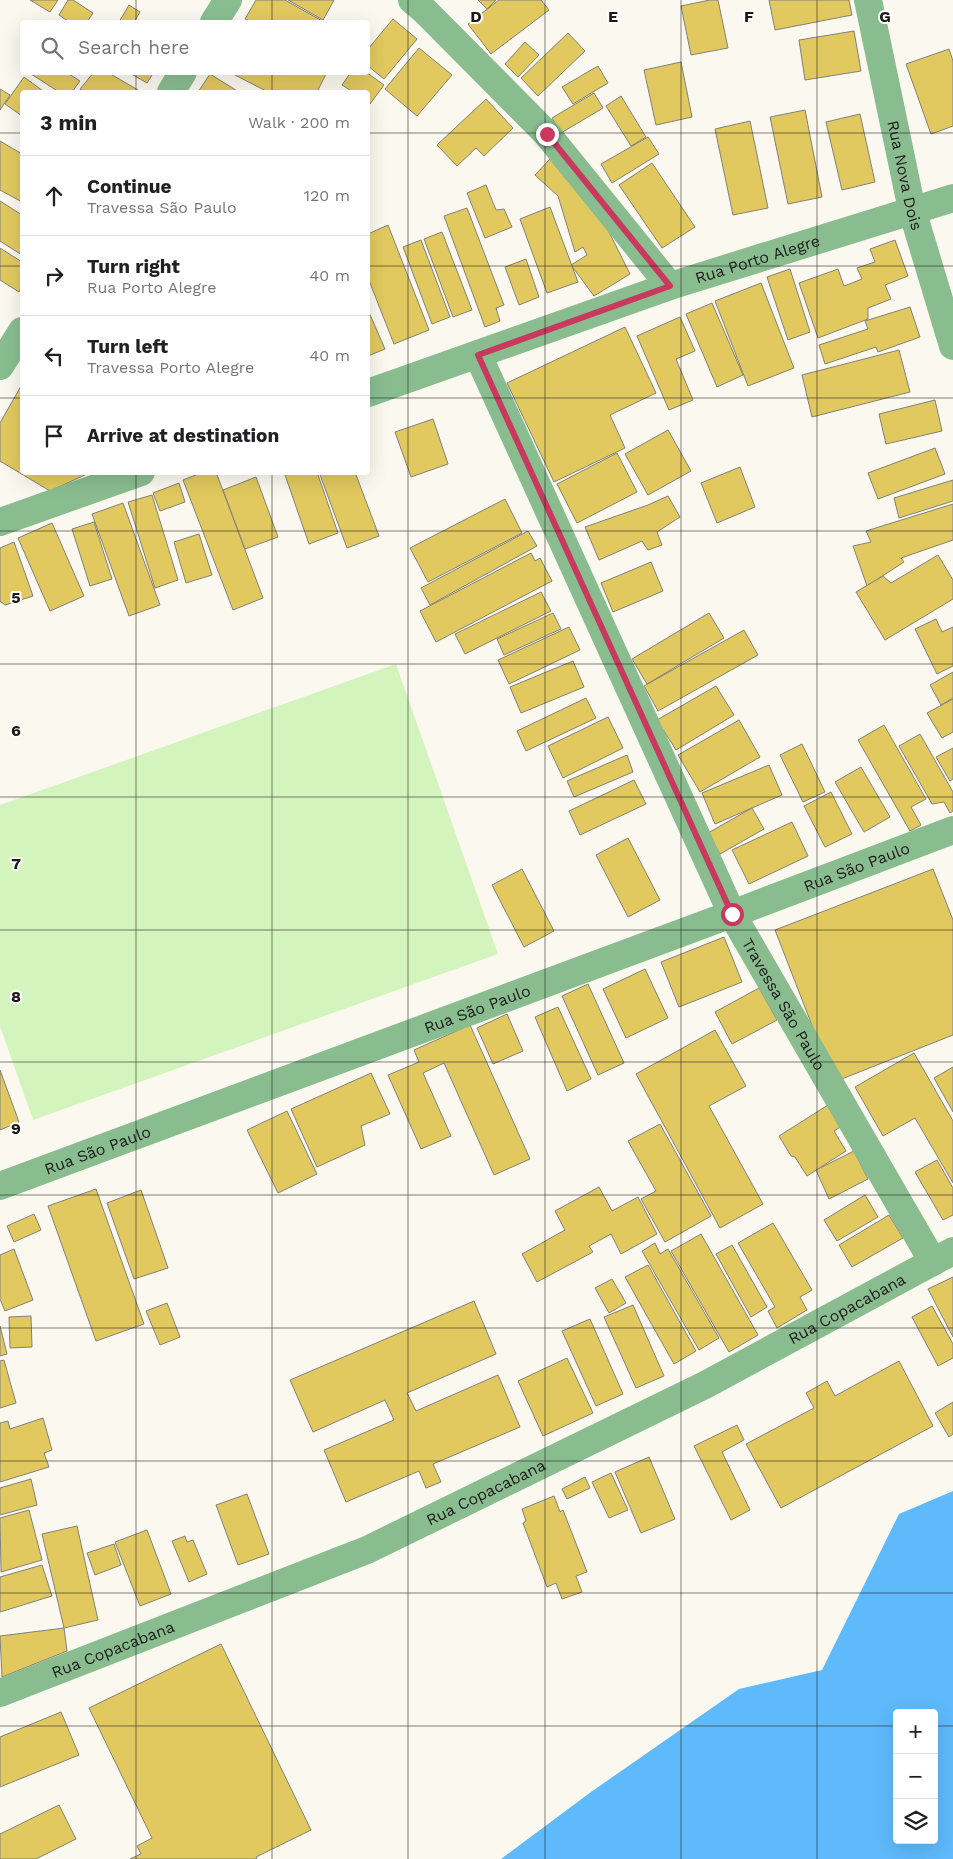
<!DOCTYPE html>
<html lang="en">
<head>
<meta charset="utf-8">
<style>
	:root { --surface:#fff; --page:#f2f2f2; --text:#202124; --muted:#757577; --line:#e0e0e0 }
	body { margin:0; font-family:"Work Sans",sans-serif; background:var(--page); color:var(--text) }
	.controls { position:absolute; right:15px; bottom:15px; display:grid; overflow:hidden; border-radius:5px; box-shadow:0 5px 20px #0002 }
	.controls button { width:45px; height:45px; display:grid; place-items:center; padding:0; border:0; border-bottom:1px solid var(--line); background:var(--surface); color:var(--text); font:25px sans-serif }
	.stop { position:absolute; width:15px; height:15px; margin:-11px; border:4px solid #c8395d; border-radius:50%; background:#fff }
	.stop.end { background:#c8395d; border-color:#fff; box-shadow:0 1px 5px #0008 }
	.list { margin:0; padding:0; list-style:none }
	h2 { display:flex; justify-content:space-between; align-items:center; height:65px; margin:0; padding:0 20px; font-size:21px }
	h2 small { font-size:16px; font-weight:400; color:var(--muted) }
	.list li { display:grid; grid-template-columns:32px 1fr auto; gap:15px; align-items:center; box-sizing:border-box; height:80px; padding:0 20px; border-top:1px solid var(--line) }
	.list b { display:block; font-size:19px; white-space:nowrap }
	.list p { margin:0; font-size:16px; white-space:nowrap; color:var(--muted) }
	.list em { font-size:16px; font-style:normal; color:var(--muted) }
	.icon { flex:none; width:28px; height:28px; fill:none; stroke:currentColor; stroke-width:2; stroke-linecap:round; stroke-linejoin:round }
	.map { position:relative; flex:none; width:953px; height:1859px; overflow:hidden }
	.search { position:absolute; background:var(--surface); box-shadow:0 5px 20px #0002; left:20px; top:20px; width:350px; height:55px; display:flex; align-items:center; gap:12px; box-sizing:border-box; padding:0 18px; border-radius:5px; color:var(--muted); font-size:19px }
	.panel { position:absolute; background:var(--surface); box-shadow:0 5px 20px #0002; left:20px; top:90px; width:350px; height:385px; border-radius:5px }
	.map>svg:first-child { display:block }
</style>
</head>
<body>
<div class="map">
<svg width="953" height="1859" viewBox="0 0 953 1859">
	<rect width="100%" height="100%" fill="#fbf9ef"/>
	<!-- green -->
	<path fill="#d3f5bd" d="M396 664 498 954 33 1120 0 1026V805Z"/>
	<!-- water -->
	<path fill="#5ebafb" fill-rule="evenodd" d="M953 1491V1859H501L591 1792 739 1689 822 1670 899 1514ZM897 1713H934V1840H897Z"/>
	<!-- building -->
	<g fill="#e1c95f" stroke="#838178">
		<path d="M30 0H58L50 12Z"/>
		<path d="M68 0H73L93 13 87 22H69L59 15Z"/>
		<path d="M256 0H285L324 22H251L245 19Z"/>
		<path d="M288 0H334L323 20Z"/>
		<path d="M478 0H496L487 9Z"/>
		<path d="M499 0H541L549 10 491 54 468 24Z"/>
		<path d="M710 0H718L728 48 691 55 681 6Z"/>
		<path d="M769 0H849L852 15 775 30Z"/>
		<path d="M129 5 140 12 134 22H119Z"/>
		<path d="M393 19 417 39 384 79 368 66V49Z"/>
		<path d="M854 31 861 71 805 80 799 40Z"/>
		<path d="M568 33 585 51 538 96 521 78Z"/>
		<path d="M525 42 539 55 518 77 505 64Z"/>
		<path d="M419 48 452 75 417 116 385 89Z"/>
		<path d="M949 49 953 61V126L931 134 906 64Z"/>
		<path d="M681 62 692 117 656 125 644 70Z"/>
		<path d="M598 66 608 83 573 104 562 87Z"/>
		<path d="M28 72H66L80 81 72 92H59Z"/>
		<path d="M94 72H107L138 90 136 92H86L80 89Z"/>
		<path d="M128 72H154L147 83Z"/>
		<path d="M229 72H327L317 92H268Z"/>
		<path d="M351 72H366L384 85 370 104 368 103V92H353L342 85Z"/>
		<path d="M210 74 239 92H198Z"/>
		<path d="M24 77 43 91 42 92H22V116L5 104Z"/>
		<path d="M0 89 10 95 0 110Z"/>
		<path d="M594 93 603 108 561 133 552 118Z"/>
		<path d="M621 96 646 137 631 146 606 106Z"/>
		<path d="M486 99 513 128 484 156 476 148 457 166 437 145Z"/>
		<path d="M805 110 822 197 788 204 770 117Z"/>
		<path d="M860 114 875 182 842 190 826 122Z"/>
		<path d="M750 121 768 208 733 215 715 129Z"/>
		<path d="M648 137 659 154 612 183 601 164Z"/>
		<path d="M0 141 22 154V202L0 190Z"/>
		<path d="M550 159 608 230 630 274 594 296 571 265 587 255 583 247 575 252 558 196 535 175Z"/>
		<path d="M652 163 695 227 662 248 619 185Z"/>
		<path d="M486 185 496 210 504 209 512 227 485 238 467 193Z"/>
		<path d="M0 201 22 215V255L0 241Z"/>
		<path d="M550 207 578 282 547 293 520 219Z"/>
		<path d="M467 208 504 305 496 308 500 321 485 327 444 216Z"/>
		<path d="M388 225 429 330 394 344 368 278V234Z"/>
		<path d="M442 232 472 310 453 317 424 239Z"/>
		<path d="M421 240 450 317 432 324 403 247Z"/>
		<path d="M895 240 908 276 885 285 891 299 868 308V319L818 338 799 283 838 269 844 286 862 279 857 268 875 262 870 249Z"/>
		<path d="M0 248 22 262V286L19 292 0 280Z"/>
		<path d="M526 259 539 297 519 305 505 267Z"/>
		<path d="M790 269 810 332 788 340 767 277Z"/>
		<path d="M761 283 794 368 748 386 715 301Z"/>
		<path d="M712 303 743 375 717 387 686 314Z"/>
		<path d="M910 307 920 337 878 352 876 347 825 364 819 345 868 329 865 321Z"/>
		<path d="M368 310 385 349 368 356Z"/>
		<path d="M680 317 695 351 676 359 693 400 669 410 637 336Z"/>
		<path d="M625 327 656 393 610 415 625 448 554 482 507 383Z"/>
		<path d="M899 350 910 392 812 417 802 375Z"/>
		<path d="M21 386 22 472H88L87 474 50 491 0 461V423Z"/>
		<path d="M935 400 942 431 886 444 879 414Z"/>
		<path d="M433 419 448 464 411 477 395 432Z"/>
		<path d="M668 430 691 471 648 495 625 454Z"/>
		<path d="M935 448 945 474 878 499 868 473Z"/>
		<path d="M617 453 637 492 577 523 557 484Z"/>
		<path d="M740 467 755 507 717 523 701 483Z"/>
		<path d="M203 472H216L263 598 233 610 183 480Z"/>
		<path d="M284 472H317L338 533 309 544Z"/>
		<path d="M319 472H355L379 536 347 548Z"/>
		<path d="M256 477 278 537 245 549 223 490Z"/>
		<path d="M953 480V501L899 518 894 498Z"/>
		<path d="M179 483 185 502 160 511 153 493Z"/>
		<path d="M152 495 178 580 155 588 128 502Z"/>
		<path d="M668 496 680 517 657 532 662 545 648 550 642 541 599 560 585 527 648 505Z"/>
		<path d="M505 499 522 533 428 582 410 548Z"/>
		<path d="M123 503 160 605 129 616 92 514Z"/>
		<path d="M953 504V540L901 558 904 562 867 586 853 546 871 542 866 531Z"/>
		<path d="M94 522 112 579 90 586 72 529Z"/>
		<path d="M52 523 84 596 50 611 18 538Z"/>
		<path d="M528 531 537 546 430 605 421 588Z"/>
		<path d="M199 534 212 575 186 583 174 542Z"/>
		<path d="M14 542 33 596 5 605 0 601V548Z"/>
		<path d="M531 553 535 561 540 558 552 581 436 642 420 611Z"/>
		<path d="M938 555 953 580V599L885 640 856 592 883 576 891 583Z"/>
		<path d="M651 562 663 591 613 612 601 583Z"/>
		<path d="M541 592 551 611 465 654 455 634Z"/>
		<path d="M553 613 561 629 504 655 497 639Z"/>
		<path d="M709 613 724 638 647 684 632 659Z"/>
		<path d="M936 619 942 632 953 627V666L937 674 915 629Z"/>
		<path d="M569 627 580 650 509 684 498 660Z"/>
		<path d="M744 630 758 655 658 711 644 686Z"/>
		<path d="M573 661 584 687 521 713 510 687Z"/>
		<path d="M953 672V698L941 705 930 685Z"/>
		<path d="M716 686 734 715 676 750 657 720Z"/>
		<path d="M586 698 596 718 526 751 517 731Z"/>
		<path d="M953 699V732L942 738 927 713Z"/>
		<path d="M608 717 623 748 563 778 548 746Z"/>
		<path d="M739 720 760 757 700 792 678 755Z"/>
		<path d="M884 725 926 799 911 807 921 825 910 831 858 740Z"/>
		<path d="M920 734 953 792V811L950 813 944 802 932 804 899 746Z"/>
		<path d="M802 744 825 792 803 802 780 755Z"/>
		<path d="M953 748V779L950 781 936 757Z"/>
		<path d="M627 755 633 772 574 797 567 781Z"/>
		<path d="M769 765 782 795 715 824 702 793Z"/>
		<path d="M861 767 890 817 864 832 835 782Z"/>
		<path d="M634 780 646 804 580 835 569 811Z"/>
		<path d="M831 792 852 834 825 847 804 806Z"/>
		<path d="M752 808 764 829 720 854 708 833Z"/>
		<path d="M792 822 808 856 749 884 732 850Z"/>
		<path d="M628 838 660 900 628 917 596 855Z"/>
		<path d="M522 869 554 931 524 947 492 885Z"/>
		<path d="M933 869 953 920V1035L834 1082 775 930Z"/>
		<path d="M724 937 742 982 679 1007 661 962Z"/>
		<path d="M645 969 668 1018 626 1038 603 989Z"/>
		<path d="M588 984 624 1063 598 1075 562 996Z"/>
		<path d="M759 988 777 1020 732 1044 715 1012Z"/>
		<path d="M558 1007 591 1079 567 1091 535 1017Z"/>
		<path d="M507 1014 523 1051 493 1064 477 1028Z"/>
		<path d="M470 1025 530 1159 494 1175 444 1063 423 1073 451 1136 421 1149 388 1075 419 1062 414 1050Z"/>
		<path d="M715 1030 746 1086 709 1106 763 1204 720 1228 636 1074Z"/>
		<path d="M914 1053 953 1121V1183L915 1118 883 1136 855 1087Z"/>
		<path d="M953 1067V1112L934 1078Z"/>
		<path d="M0 1070 19 1122 0 1130Z"/>
		<path d="M371 1073 390 1114 361 1126 365 1145 317 1167 291 1109Z"/>
		<path d="M828 1105 842 1126 834 1131 846 1151 807 1176 795 1157 791 1156 779 1136Z"/>
		<path d="M287 1111 317 1174 278 1193 247 1130Z"/>
		<path d="M660 1124 711 1216 665 1242 641 1199 656 1191 628 1141Z"/>
		<path d="M854 1151 868 1179 829 1199 816 1170Z"/>
		<path d="M937 1160 953 1188V1215L943 1220 915 1172Z"/>
		<path d="M599 1187 612 1211 638 1197 657 1234 621 1254 611 1234 589 1246 593 1252 537 1282 522 1254 565 1230 555 1211Z"/>
		<path d="M96 1189 144 1324 96 1341 48 1206Z"/>
		<path d="M141 1190 168 1268 134 1279 107 1203Z"/>
		<path d="M865 1195 878 1217 837 1241 824 1220Z"/>
		<path d="M34 1214 41 1230 14 1242 7 1226Z"/>
		<path d="M889 1215 903 1238 852 1267 839 1245Z"/>
		<path d="M773 1223 812 1290 800 1297 807 1310 777 1328 768 1311 775 1307 738 1243Z"/>
		<path d="M701 1234 758 1335 729 1352 671 1251Z"/>
		<path d="M655 1243 660 1254 668 1249 719 1338 699 1350 642 1251Z"/>
		<path d="M732 1245 767 1307 751 1317 716 1254Z"/>
		<path d="M14 1249 33 1300 5 1311 0 1299V1255Z"/>
		<path d="M648 1265 696 1351 674 1364 625 1277Z"/>
		<path d="M953 1277V1337L928 1289Z"/>
		<path d="M612 1279 626 1303 609 1313 595 1288Z"/>
		<path d="M474 1301 496 1354 407 1393 416 1411 498 1375 520 1427 433 1464 441 1482 426 1488 419 1471 346 1502 324 1450 394 1420 385 1400 313 1432 290 1380Z"/>
		<path d="M167 1303 180 1337 160 1345 146 1311Z"/>
		<path d="M633 1305 664 1376 636 1388 604 1317Z"/>
		<path d="M932 1306 953 1344V1358L938 1366 912 1317Z"/>
		<path d="M31 1316 32 1347 10 1348 9 1317Z"/>
		<path d="M590 1319 623 1394 596 1406 562 1331Z"/>
		<path d="M0 1326 7 1354 0 1356Z"/>
		<path d="M567 1358 593 1413 543 1436 518 1381Z"/>
		<path d="M4 1360 16 1403 0 1408V1361Z"/>
		<path d="M899 1361 933 1426 781 1508 746 1444 814 1408 806 1393 827 1381 835 1396Z"/>
		<path d="M953 1402V1434L949 1437 935 1413Z"/>
		<path d="M43 1418 52 1450 44 1453 49 1467 0 1482V1423L8 1421 10 1429Z"/>
		<path d="M737 1425 744 1440 722 1452 750 1510 731 1520 694 1446Z"/>
		<path d="M649 1457 675 1519 641 1533 615 1472Z"/>
		<path d="M611 1473 628 1510 609 1518 592 1482Z"/>
		<path d="M585 1477 590 1488 567 1499 562 1489Z"/>
		<path d="M31 1479 37 1505 0 1515V1488Z"/>
		<path d="M247 1494 269 1554 238 1565 216 1505Z"/>
		<path d="M554 1496 560 1512 563 1510 587 1572 576 1576 582 1592 562 1599 556 1583 547 1587 523 1523 526 1521 522 1509Z"/>
		<path d="M29 1510 42 1560 1 1572 0 1518Z"/>
		<path d="M77 1526 98 1620 64 1628 42 1534Z"/>
		<path d="M147 1530 171 1594 140 1606 115 1542Z"/>
		<path d="M185 1536 187 1542 193 1540 207 1574 189 1582 172 1541Z"/>
		<path d="M114 1544 121 1565 95 1575 87 1553Z"/>
		<path d="M42 1565 52 1596 0 1612V1577Z"/>
		<path d="M64 1628 67 1651 2 1677 0 1636Z"/>
		<path d="M221 1644 311 1830 256 1857 257 1859H130L141 1854 137 1846 152 1838 89 1708Z"/>
		<path d="M61 1712 79 1755 0 1787V1737Z"/>
		<path d="M59 1805 76 1839 36 1859H0V1834Z"/>
	</g>
	<g fill="none" stroke-linecap="round" stroke-linejoin="round">
		<!-- minor -->
		<g stroke="#89bd90" stroke-width="28">
			<path d="M412 0 424 10 547 134 670 286"/>
			<path id="s1" d="M868 0 912 210 953 346"/>
			<path d="M214 22 228 0"/>
			<path d="M171 92 183 72"/>
			<path id="s2" d="M478 355 732 914 933 1262"/>
			<path d="M0 366 22 331"/>
			<path id="s3" d="M368 393 670 286 953 198"/>
			<path d="M0 522 141 472"/>
			<path id="s4" d="M0 1186 732 914 953 830"/>
			<path id="s5" d="M0 1693 367 1550 705 1385 953 1251"/>
		</g>
	</g>
	<g fill="none" stroke-linecap="round" stroke-linejoin="round">
		<!-- route -->
		<path stroke="#c8395d" stroke-width="6" d="M547 134 670 286 478 355 732 914"/>
	</g>
	<!-- grid -->
	<path fill="none" stroke="#1b1a16" stroke-width="1" stroke-opacity="0.55" d="M136 0V22M272 0V22M408 0V1859M545 0V1859M681 0V1859M817 0V1859M136 72V92M272 72V92M0 133H22M368 133H953M0 266H22M368 266H953M0 398H22M368 398H953M136 472V1859M272 472V1859M0 531H953M0 664H953M0 797H953M0 930H953M0 1062H953M0 1195H953M0 1328H953M0 1461H953M0 1593H953M0 1726H897M934 1726H953"/>
	<g text-anchor="middle" stroke-width="4" stroke-linejoin="round" paint-order="stroke">
		<!-- street labels -->
		<g font-size="16" fill="#1b1a16" stroke="#fff">
			<text dy="6" stroke="none"><textPath href="#s1" startOffset="179">Rua Nova Dois</textPath></text>
			<text dy="6" stroke="none"><textPath href="#s3" startOffset="412">Rua Porto Alegre</textPath></text>
			<text dy="6" stroke="none"><textPath href="#s4" startOffset="914">Rua São Paulo</textPath></text>
			<text dy="6" stroke="none"><textPath href="#s2" startOffset="718">Travessa São Paulo</textPath></text>
			<text dy="6" stroke="none"><textPath href="#s4" startOffset="509">Rua São Paulo</textPath></text>
			<text dy="6" stroke="none"><textPath href="#s4" startOffset="104">Rua São Paulo</textPath></text>
			<text dy="6" stroke="none"><textPath href="#s5" startOffset="931">Rua Copacabana</textPath></text>
			<text dy="6" stroke="none"><textPath href="#s5" startOffset="526">Rua Copacabana</textPath></text>
			<text dy="6" stroke="none"><textPath href="#s5" startOffset="121">Rua Copacabana</textPath></text>
		</g>
	</g>
	<g font-size="16" text-anchor="middle" font-weight="bold" fill="#1b1a16" stroke="#fff" stroke-width="4" stroke-linejoin="round" paint-order="stroke">
		<text x="476" y="22">D</text>
		<text x="613" y="22">E</text>
		<text x="749" y="22">F</text>
		<text x="885" y="22">G</text>
		<text x="16" y="603">5</text>
		<text x="16" y="736">6</text>
		<text x="16" y="869">7</text>
		<text x="16" y="1002">8</text>
		<text x="16" y="1134">9</text>
	</g>
</svg>
<div class="controls">
<button>+</button>
<button>−</button>
<button><svg class="icon" aria-label="layers" viewBox="0 0 24 24"><path d="M12 4l9 5-9 5-9-5zM3 14l9 5 9-5"/></svg></button>
</div>
<div class="stop" style="left:732px;top:914px"></div>
<div class="stop end" style="left:547px;top:134px"></div>
<div class="search"><svg class="icon" aria-label="search" viewBox="0 0 24 24"><circle cx="10" cy="10" r="6"/><path d="M15 15l6 6"/></svg>Search here</div>
<section class="panel">
<h2>3 min<small>Walk · 200 m</small></h2>
<ul class="list">
<li><svg class="icon" aria-label="ahead" viewBox="0 0 24 24"><path d="M12 20V5M6 11l6-6 6 6"/></svg><div><b>Continue</b><p>Travessa São Paulo</p></div><em>120 m</em></li>
<li><svg class="icon" aria-label="right" viewBox="0 0 24 24"><path d="M7 20v-9h11M14 6l5 5-5 5"/></svg><div><b>Turn right</b><p>Rua Porto Alegre</p></div><em>40 m</em></li>
<li><svg class="icon" aria-label="left" viewBox="0 0 24 24"><path d="M17 20v-9H6M10 6l-5 5 5 5"/></svg><div><b>Turn left</b><p>Travessa Porto Alegre</p></div><em>40 m</em></li>
<li><svg class="icon" aria-label="arrive" viewBox="0 0 24 24"><path d="M6 21V4h12l-3 4 3 4H6"/></svg><div><b>Arrive at destination</b></div></li>
</ul>
</section>
</div>
</body>
</html>
